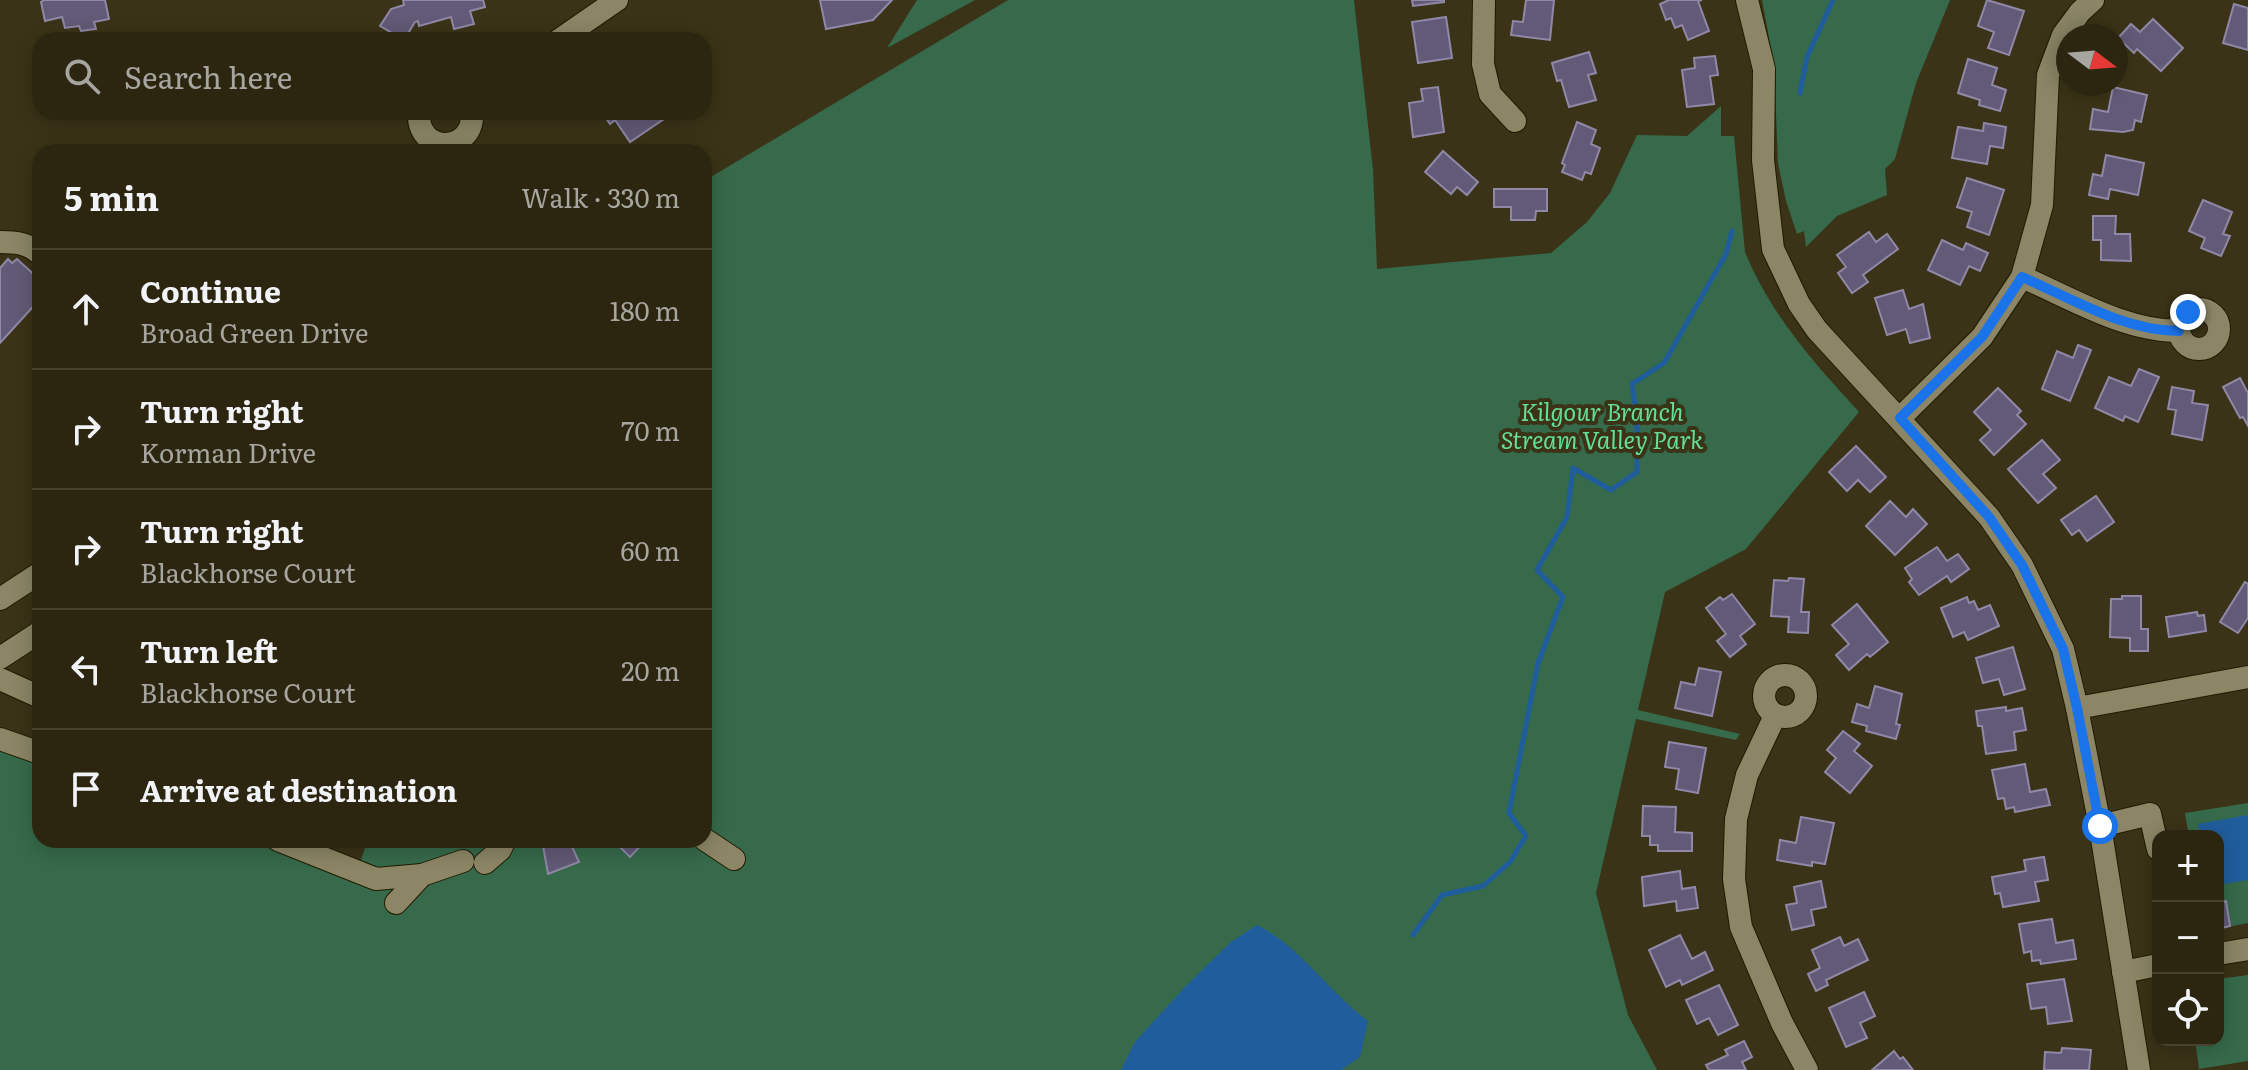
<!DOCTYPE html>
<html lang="en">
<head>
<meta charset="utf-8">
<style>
	:root { --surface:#2c2611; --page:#38321f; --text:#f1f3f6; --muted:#a6a59f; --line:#484331 }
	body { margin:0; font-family:Literata,serif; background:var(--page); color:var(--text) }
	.controls { position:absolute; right:24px; bottom:24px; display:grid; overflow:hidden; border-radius:16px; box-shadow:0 4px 20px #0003 }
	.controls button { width:72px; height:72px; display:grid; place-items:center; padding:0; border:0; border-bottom:2px solid var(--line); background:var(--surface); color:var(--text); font:40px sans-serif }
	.compass { position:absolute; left:2056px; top:24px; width:72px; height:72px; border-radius:50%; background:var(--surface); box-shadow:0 4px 20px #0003; rotate:106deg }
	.stop { position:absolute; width:24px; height:24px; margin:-18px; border:6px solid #1a73e8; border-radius:50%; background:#fff }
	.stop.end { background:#1a73e8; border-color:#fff; box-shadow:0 2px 8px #0008 }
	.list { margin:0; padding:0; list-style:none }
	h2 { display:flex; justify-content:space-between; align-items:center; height:104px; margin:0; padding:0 32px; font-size:34px }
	h2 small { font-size:26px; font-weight:400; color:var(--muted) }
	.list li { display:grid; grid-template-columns:52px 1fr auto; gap:24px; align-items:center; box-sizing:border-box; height:120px; padding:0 32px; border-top:2px solid var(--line) }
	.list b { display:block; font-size:30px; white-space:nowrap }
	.list p { margin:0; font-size:26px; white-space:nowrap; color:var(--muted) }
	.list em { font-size:26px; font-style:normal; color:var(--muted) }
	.icon { flex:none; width:44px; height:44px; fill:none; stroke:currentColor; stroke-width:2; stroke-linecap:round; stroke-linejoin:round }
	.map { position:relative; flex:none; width:2248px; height:1070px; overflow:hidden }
	.search { position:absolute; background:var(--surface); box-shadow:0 4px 20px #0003; left:32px; top:32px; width:680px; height:88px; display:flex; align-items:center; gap:20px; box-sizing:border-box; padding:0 28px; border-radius:24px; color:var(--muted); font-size:30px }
	.panel { position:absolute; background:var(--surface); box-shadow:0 4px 20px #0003; left:32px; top:144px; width:680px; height:704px; border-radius:24px }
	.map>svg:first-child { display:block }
</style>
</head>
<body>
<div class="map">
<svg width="2248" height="1070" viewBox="0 0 2248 1070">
	<rect width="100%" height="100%" fill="#3a3317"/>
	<!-- green -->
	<g fill="#366a4a">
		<path d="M917 0H975L887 48Z"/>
		<path d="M1008 0H1354L1373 170 1377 269 1551 253 1587 222 1610 193 1637 135 1687 136 1721 106V136H1734L1745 252C1771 315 1813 362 1859 412L1746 549 1665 592 1638 710 1740 734 1736 740 1636 719 1596 893 1628 1015 1657 1070H0V743L40 746V840H293L359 865 368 840H704V181Z"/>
		<path d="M1762 0H1950L1916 83 1895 159 1885 169 1887 195 1837 216 1806 247 1804 231 1797 234 1786 201 1778 163 1774 64Z"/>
		<path d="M2248 803V923L2218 929V836H2189L2185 813Z"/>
		<path d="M2248 975V1061L2199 1069 2195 1040H2218V979Z"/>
	</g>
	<!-- water -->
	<g fill="#205d9d">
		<path d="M2248 815V880L2218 885V869L2224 867 2218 836H2200L2198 824Z"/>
		<path d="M1257 925C1297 944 1330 993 1368 1021L1360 1057 1341 1070H1121L1135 1042 1186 986 1231 942Z"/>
	</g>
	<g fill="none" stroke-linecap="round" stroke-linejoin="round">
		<!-- stream -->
		<g stroke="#205d9d" stroke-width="5">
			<path d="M1800 93 1807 57 1833 0"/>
			<path d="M1413 935 1442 895 1483 886 1510 862 1526 836 1509 813 1538 663 1563 597 1537 570 1567 517 1573 468 1611 490 1637 472V417L1632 384 1664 363 1726 254 1732 231"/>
		</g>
	</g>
	<!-- building -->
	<g fill="#625a76" stroke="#9088a7" stroke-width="2">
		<path d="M44 0H105L109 19 94 22 96 29 81 31 79 26 65 28 62 17 45 21 41 2Z"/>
		<path d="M403 0H483L485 7 470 11 474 24 454 29 451 17 419 26 418 21 415 22 404 40 380 26 391 9 404 5Z"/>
		<path d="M820 0H892L873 20 826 29Z"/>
		<path d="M1412 0H1444V2L1413 6Z"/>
		<path d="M1526 0H1554L1550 40 1511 35 1513 21 1523 22Z"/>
		<path d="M1669 0H1702L1698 1 1709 31 1688 40 1682 25 1675 28 1671 18 1666 20 1660 4Z"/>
		<path d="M1987 0 2024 11 2009 55 1988 48 1994 32 1978 26Z"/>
		<path d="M2234 4 2248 8V50L2223 43Z"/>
		<path d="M1446 17 1452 58 1418 63 1412 22Z"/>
		<path d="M2153 19 2183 48 2161 71 2137 49 2134 53 2118 38 2131 24 2140 32Z"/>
		<path d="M1589 52 1596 73 1588 75 1596 100 1569 107 1561 80 1557 81 1552 63Z"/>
		<path d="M1715 56 1718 75 1710 76 1714 104 1687 107 1682 70 1695 68 1694 58Z"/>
		<path d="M1968 59 1997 68 1992 85 2006 90 2000 111 1979 105 1980 100 1958 93Z"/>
		<path d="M1438 87 1444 132 1413 137 1409 103 1423 101 1421 89Z"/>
		<path d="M2113 87 2147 95 2141 122 2135 120 2133 130 2123 132 2090 129 2093 109 2108 112Z"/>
		<path d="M602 112H660L664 119 630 142 615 120 610 124Z"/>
		<path d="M1577 122 1596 130 1591 144 1600 148 1591 174 1585 172 1582 180 1562 172 1565 165 1562 163Z"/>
		<path d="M1984 123 2006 127 2003 148 1990 146 1987 164 1952 158 1958 127 1983 131Z"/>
		<path d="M1443 151 1478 182 1467 195 1457 187 1451 194 1425 172Z"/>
		<path d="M2106 155 2144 163 2138 195 2110 189 2108 199 2089 195 2093 174 2102 176Z"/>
		<path d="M1967 178 2004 190 1989 235 1967 227 1972 212 1957 207Z"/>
		<path d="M1494 189H1547V211H1536L1535 220H1511V207H1494Z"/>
		<path d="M2203 200 2232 212 2223 234 2230 236 2221 256 2201 248 2205 238 2189 231Z"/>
		<path d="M2093 216H2116L2115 234H2130L2131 261 2101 260V240H2093Z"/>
		<path d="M1869 232 1876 242 1887 234 1898 249 1863 275 1868 282 1852 293 1838 273 1846 267 1837 255Z"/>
		<path d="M1942 240 1963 250 1966 243 1988 253 1980 271 1969 266 1960 285 1928 270Z"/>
		<path d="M8 259 12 263 17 259 40 280V299L0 343V268Z"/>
		<path d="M1903 290 1909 309 1923 304 1930 338 1910 343 1906 329 1887 335 1875 298Z"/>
		<path d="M2078 345 2091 350 2070 401 2042 389 2057 351 2073 358Z"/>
		<path d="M2139 369 2159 377 2138 422 2125 416 2123 421 2095 408 2109 377 2131 386Z"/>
		<path d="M2240 378 2248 393V426L2243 417 2240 418 2223 387Z"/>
		<path d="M2172 387 2194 391 2192 403 2208 405 2202 440 2172 434 2176 410 2168 409Z"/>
		<path d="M1998 388 2021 411 2017 415 2026 424 1994 455 1980 440 1991 430 1974 412Z"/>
		<path d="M2042 440 2060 460 2043 474 2056 488 2038 503 2008 469Z"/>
		<path d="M1856 446 1886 477 1870 492 1858 480 1847 491 1829 472Z"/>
		<path d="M2096 496 2114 522 2087 541 2079 530 2072 535 2061 520Z"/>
		<path d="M1890 501 1906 517 1913 509 1927 524 1895 555 1866 526Z"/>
		<path d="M1937 547 1947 561 1958 554 1969 569 1951 582 1947 576 1919 595 1909 582 1912 579 1905 568Z"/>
		<path d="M1789 578 1804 579 1801 612H1809L1808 633 1788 632 1789 617 1771 616 1774 580 1788 581Z"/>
		<path d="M2245 582 2248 584V618L2238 633 2220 622Z"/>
		<path d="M1732 594 1755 624 1740 636 1746 644 1730 657 1717 641 1726 634 1706 608 1720 597 1723 600Z"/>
		<path d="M2122 596H2141V629H2148V651H2130V638L2110 637 2111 599H2122Z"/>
		<path d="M1967 597 1969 603 1974 601 1978 610 1990 605 1999 626 1968 640 1964 632 1953 637 1941 608Z"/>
		<path d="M1857 604 1888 642 1870 657 1867 654 1849 670 1836 655 1849 644 1832 625Z"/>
		<path d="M2197 612 2198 616 2204 615 2206 631 2169 637 2166 617Z"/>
		<path d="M2013 647 2025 689 2004 695 1999 679 1983 683 1976 658Z"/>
		<path d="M1699 668 1721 672 1712 716 1675 708 1681 682 1695 685Z"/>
		<path d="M1875 686 1902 694 1896 724 1900 725 1896 739 1866 731 1867 726 1852 722 1857 704 1869 708Z"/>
		<path d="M2006 707V711L2022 708 2026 730 2014 732 2016 750 1986 754 1982 726H1978L1976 711Z"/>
		<path d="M1843 731 1860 744 1854 751 1872 766 1850 793 1825 772 1836 758 1827 750Z"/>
		<path d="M1669 742 1706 748 1698 793 1676 789 1679 769 1665 767Z"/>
		<path d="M2025 764 2030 792 2046 789 2050 805 2015 812 2014 807 2006 809 2004 798 1998 799 1992 770Z"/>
		<path d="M1643 806 1676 807 1675 832 1692 833V851H1658V845H1650V836H1642Z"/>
		<path d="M1801 817 1834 823 1825 864 1812 862V866L1777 860 1780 840 1796 843Z"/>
		<path d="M542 840H569L579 862 548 874Z"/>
		<path d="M613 840H642L644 842 630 857Z"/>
		<path d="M2044 857 2048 880 2035 882 2039 901 2003 907 2000 893 1995 894 1992 877 2026 871 2024 860Z"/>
		<path d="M1680 871 1682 889 1695 887 1698 908 1677 911 1676 901 1644 906 1642 877Z"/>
		<path d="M1821 881 1826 907 1811 910 1814 925 1792 930 1786 905 1797 903 1794 887Z"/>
		<path d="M2226 901 2230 926 2218 929V904Z"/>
		<path d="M2052 919 2056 943 2073 940 2076 959 2041 964 2040 960 2032 961 2031 951 2024 953 2019 924Z"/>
		<path d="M1680 935 1692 959 1705 952 1713 970 1682 985 1680 980 1666 987 1649 950Z"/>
		<path d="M1840 937 1844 946 1858 939 1868 960 1826 980 1828 985 1816 991 1808 974 1820 968 1812 950Z"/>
		<path d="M2064 979 2072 1021 2048 1024 2046 1007 2031 1009 2027 984Z"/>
		<path d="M1719 985 1738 1025 1718 1035 1709 1018 1697 1024 1686 1000Z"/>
		<path d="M1864 992 1875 1016 1860 1023 1867 1038 1846 1047 1829 1008Z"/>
		<path d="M1744 1041 1752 1057 1742 1062 1746 1070H1709L1706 1065 1728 1055 1725 1050Z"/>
		<path d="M2062 1048 2091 1050 2089 1070H2044L2045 1052 2061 1053Z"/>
		<path d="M1894 1051 1900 1059 1903 1057 1913 1070H1872Z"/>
	</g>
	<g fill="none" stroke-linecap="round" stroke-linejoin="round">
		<!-- minor casing -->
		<g stroke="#211b00" stroke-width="24">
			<g id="minor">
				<path d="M1484 0 1483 64 1490 94 1515 121"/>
				<path d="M1747 0 1764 69 1763 160 1773 249 1799 304 1817 330 1989 517 2022 565 2063 649 2077 708 2100 826 2139 1070"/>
				<path d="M559 40 617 0"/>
				<path d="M419 112C416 155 475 154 472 112"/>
				<path d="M0 242C16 242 28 243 40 254"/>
				<path d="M2022 277C2071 298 2124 331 2179 331"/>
				<circle cx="2199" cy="329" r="20"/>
				<path d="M1900 418 1982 337 2022 277 2042 205 2048 75 2063 35 2080 12 2093 0"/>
				<path d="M0 599 40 573"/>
				<path d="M0 658 40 632"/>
				<circle cx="1785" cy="696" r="21"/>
				<path d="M0 679 40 697"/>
				<path d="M2077 708 2248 677"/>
				<path d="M1775 716 1747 775 1736 819 1734 879 1741 927 1782 1023 1807 1070"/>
				<path d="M0 739 40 753"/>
				<path d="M2100 826 2150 814 2158 849"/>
				<path d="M704 839 734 859"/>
				<path d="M278 840 376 879 422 875"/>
				<path d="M485 863 500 850 505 840"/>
				<path d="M396 903 422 875 463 861"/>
				<path d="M2218 954 2248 949"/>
				<path d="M2123 972 2158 965"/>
			</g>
		</g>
		<!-- minor -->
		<use href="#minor" stroke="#8c8666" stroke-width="22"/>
	</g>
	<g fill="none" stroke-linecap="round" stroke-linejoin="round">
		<!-- route -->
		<path stroke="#1a73e8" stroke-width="10" d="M2100 826 2077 708 2063 649 2022 565 1989 517 1900 418 1982 337 2022 277C2071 298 2124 331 2179 331L2183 317 2188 312"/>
	</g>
	<g text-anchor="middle" stroke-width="8" stroke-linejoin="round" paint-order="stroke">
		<!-- park labels -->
		<g font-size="24" font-style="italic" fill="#64dd95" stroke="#3a3317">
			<text x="1602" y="421">Kilgour Branch<tspan x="1602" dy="28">Stream Valley Park</tspan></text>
		</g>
	</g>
</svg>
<div class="controls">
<button>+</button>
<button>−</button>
<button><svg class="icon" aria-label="locate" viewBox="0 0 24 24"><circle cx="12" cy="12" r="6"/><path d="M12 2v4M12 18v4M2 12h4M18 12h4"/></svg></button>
</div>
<svg class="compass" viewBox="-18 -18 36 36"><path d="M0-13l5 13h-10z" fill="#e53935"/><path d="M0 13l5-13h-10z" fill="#a6a59f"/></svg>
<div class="stop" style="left:2100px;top:826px"></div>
<div class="stop end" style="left:2188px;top:312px"></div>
<div class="search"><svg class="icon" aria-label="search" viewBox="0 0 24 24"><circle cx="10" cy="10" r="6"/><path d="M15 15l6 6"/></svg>Search here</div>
<section class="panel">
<h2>5 min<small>Walk · 330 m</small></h2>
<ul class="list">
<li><svg class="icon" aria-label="ahead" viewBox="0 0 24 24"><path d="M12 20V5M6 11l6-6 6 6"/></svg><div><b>Continue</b><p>Broad Green Drive</p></div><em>180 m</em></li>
<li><svg class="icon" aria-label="right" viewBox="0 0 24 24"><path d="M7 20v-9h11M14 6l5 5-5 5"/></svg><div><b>Turn right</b><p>Korman Drive</p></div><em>70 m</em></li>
<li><svg class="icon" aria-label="right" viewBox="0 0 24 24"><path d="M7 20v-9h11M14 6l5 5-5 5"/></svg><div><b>Turn right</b><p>Blackhorse Court</p></div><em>60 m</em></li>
<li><svg class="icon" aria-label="left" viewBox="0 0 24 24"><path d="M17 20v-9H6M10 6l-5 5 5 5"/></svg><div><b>Turn left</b><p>Blackhorse Court</p></div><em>20 m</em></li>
<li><svg class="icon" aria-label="arrive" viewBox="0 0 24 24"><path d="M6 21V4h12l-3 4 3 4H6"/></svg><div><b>Arrive at destination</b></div></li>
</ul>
</section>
</div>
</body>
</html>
